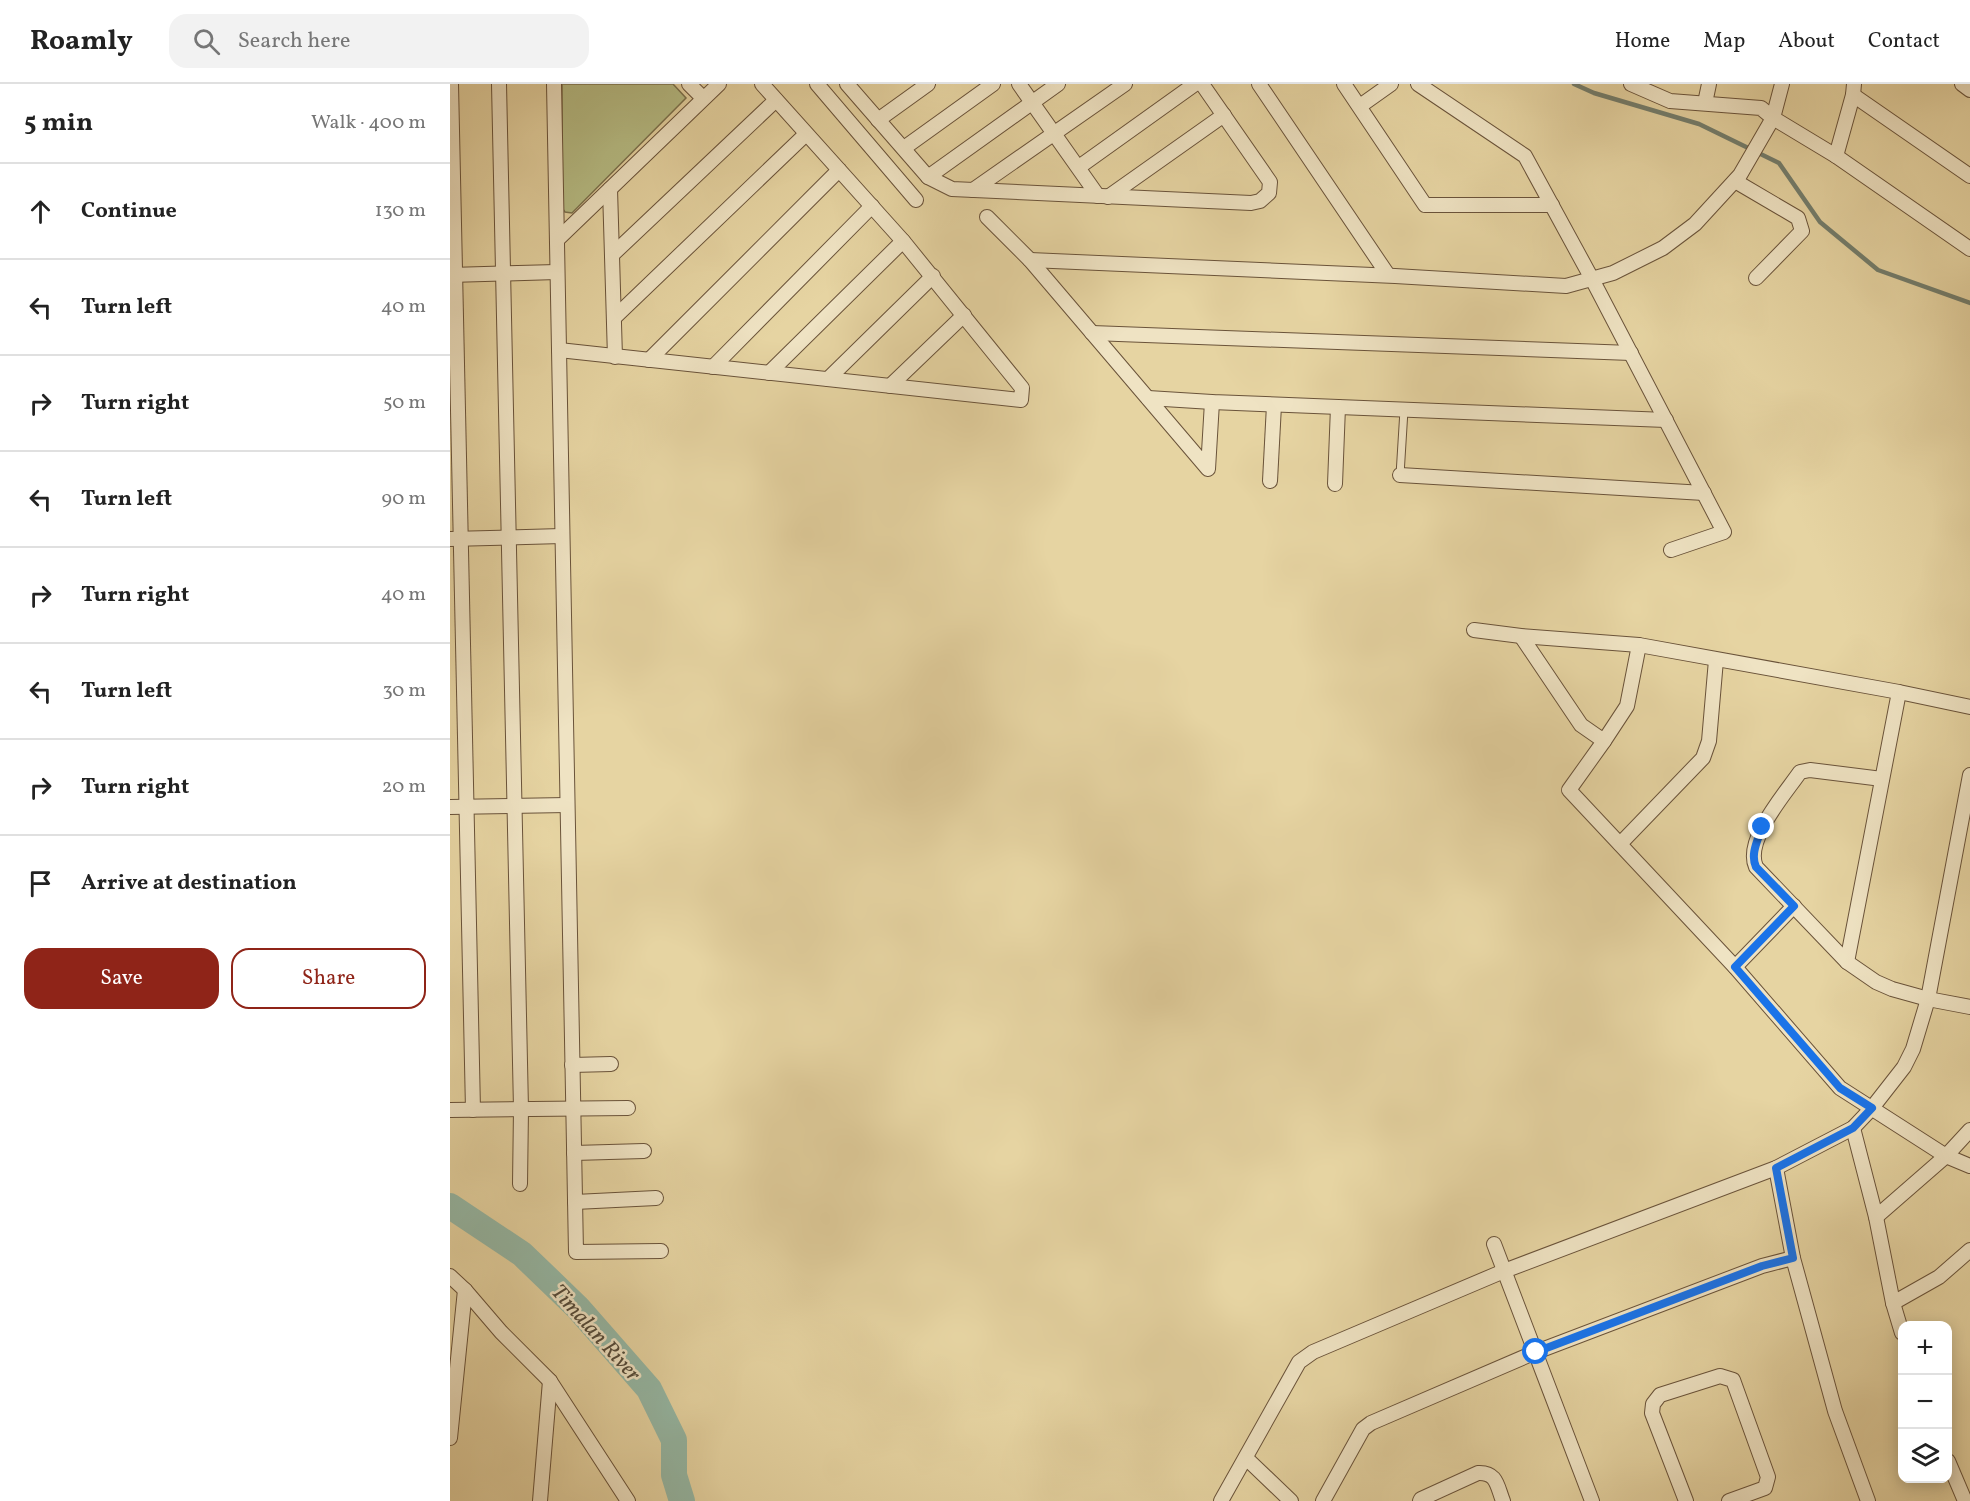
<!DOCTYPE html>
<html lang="en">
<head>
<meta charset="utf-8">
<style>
	:root { --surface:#fff; --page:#f2f2f2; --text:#222; --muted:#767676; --line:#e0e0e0; --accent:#8f2418 }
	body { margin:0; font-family:Vollkorn,serif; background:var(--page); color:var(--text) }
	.controls { position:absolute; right:18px; bottom:18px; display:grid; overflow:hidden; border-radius:12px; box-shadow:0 3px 15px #0003 }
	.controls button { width:54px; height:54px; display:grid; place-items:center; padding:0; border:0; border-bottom:2px solid var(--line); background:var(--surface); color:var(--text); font:30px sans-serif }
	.stop { position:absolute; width:18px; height:18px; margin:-14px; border:4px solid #1a73e8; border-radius:50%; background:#fff }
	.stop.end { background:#1a73e8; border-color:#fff; box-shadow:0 2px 6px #0008 }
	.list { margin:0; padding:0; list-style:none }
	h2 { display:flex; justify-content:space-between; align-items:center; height:78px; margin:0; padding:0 24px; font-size:26px }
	h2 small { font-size:20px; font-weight:400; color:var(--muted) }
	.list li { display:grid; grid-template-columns:39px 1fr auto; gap:18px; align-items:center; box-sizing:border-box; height:96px; padding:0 24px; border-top:2px solid var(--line) }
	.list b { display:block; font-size:22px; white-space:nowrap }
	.list em { font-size:20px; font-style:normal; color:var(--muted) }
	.actions { display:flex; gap:12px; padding:18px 24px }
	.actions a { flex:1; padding:14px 0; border:2px solid var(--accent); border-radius:18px; text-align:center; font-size:21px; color:var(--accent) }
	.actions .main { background:var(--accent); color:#fff }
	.icon { flex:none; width:33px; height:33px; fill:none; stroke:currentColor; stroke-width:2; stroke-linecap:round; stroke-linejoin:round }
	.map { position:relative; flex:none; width:1520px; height:1417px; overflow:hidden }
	header { display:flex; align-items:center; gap:36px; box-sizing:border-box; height:84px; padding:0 30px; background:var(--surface); border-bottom:2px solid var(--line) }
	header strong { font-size:28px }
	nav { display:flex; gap:33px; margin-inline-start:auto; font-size:21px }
	.search { width:420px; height:54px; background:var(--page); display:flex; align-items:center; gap:15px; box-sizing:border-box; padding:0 21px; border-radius:18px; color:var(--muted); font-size:22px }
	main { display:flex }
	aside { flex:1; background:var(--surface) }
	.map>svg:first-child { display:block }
</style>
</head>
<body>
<header>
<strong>Roamly</strong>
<div class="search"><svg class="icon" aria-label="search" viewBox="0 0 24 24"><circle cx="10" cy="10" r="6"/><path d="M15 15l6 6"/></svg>Search here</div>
<nav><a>Home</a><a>Map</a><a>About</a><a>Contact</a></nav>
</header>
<main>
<aside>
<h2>5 min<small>Walk · 400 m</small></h2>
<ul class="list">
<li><svg class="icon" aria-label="ahead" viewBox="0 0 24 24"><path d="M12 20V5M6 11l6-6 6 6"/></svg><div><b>Continue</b></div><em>130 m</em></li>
<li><svg class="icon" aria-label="left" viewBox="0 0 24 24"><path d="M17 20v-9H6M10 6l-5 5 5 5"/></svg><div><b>Turn left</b></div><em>40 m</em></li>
<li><svg class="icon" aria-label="right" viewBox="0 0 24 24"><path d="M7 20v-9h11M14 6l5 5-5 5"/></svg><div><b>Turn right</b></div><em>50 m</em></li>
<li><svg class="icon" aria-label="left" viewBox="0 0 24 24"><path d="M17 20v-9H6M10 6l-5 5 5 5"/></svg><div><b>Turn left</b></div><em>90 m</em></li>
<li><svg class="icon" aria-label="right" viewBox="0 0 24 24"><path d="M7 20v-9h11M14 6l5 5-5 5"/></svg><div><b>Turn right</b></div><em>40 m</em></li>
<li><svg class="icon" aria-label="left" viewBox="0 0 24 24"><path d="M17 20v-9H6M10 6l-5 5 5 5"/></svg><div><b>Turn left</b></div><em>30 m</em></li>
<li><svg class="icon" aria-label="right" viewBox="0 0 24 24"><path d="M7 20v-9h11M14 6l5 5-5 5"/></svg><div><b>Turn right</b></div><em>20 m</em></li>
<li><svg class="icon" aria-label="arrive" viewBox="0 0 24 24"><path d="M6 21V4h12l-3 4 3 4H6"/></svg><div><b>Arrive at destination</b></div></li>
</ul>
<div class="actions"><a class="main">Save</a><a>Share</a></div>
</aside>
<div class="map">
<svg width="1520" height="1417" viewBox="0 0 1520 1417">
	<rect width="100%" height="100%" fill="#e6d4a2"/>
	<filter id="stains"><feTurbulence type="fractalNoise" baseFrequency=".00333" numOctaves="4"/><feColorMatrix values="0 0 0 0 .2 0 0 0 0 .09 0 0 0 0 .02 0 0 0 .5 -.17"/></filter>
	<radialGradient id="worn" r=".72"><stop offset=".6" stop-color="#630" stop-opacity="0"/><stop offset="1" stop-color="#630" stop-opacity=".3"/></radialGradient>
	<!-- green -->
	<path fill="#b6bc84" stroke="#7c724e" stroke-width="1.5" d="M112 0H223L236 14 122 129 115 128 112 124Z"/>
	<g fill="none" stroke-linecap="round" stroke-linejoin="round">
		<!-- stream -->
		<path stroke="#747e6d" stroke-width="4.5" d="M1124 0 1144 9 1249 40 1329 79 1370 138 1428 186 1520 219"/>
		<!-- river -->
		<path stroke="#96b8a5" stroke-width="26" d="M0 1122 72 1170 128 1224 199 1305 224 1356V1391L232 1417"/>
		<!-- service casing -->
		<g stroke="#6a533a" stroke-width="9">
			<path id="service" d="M950 391 954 326"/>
		</g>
		<!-- minor casing -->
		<g stroke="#6a533a" stroke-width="16">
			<g id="minor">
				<path d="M1 0 23 1026"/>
				<path d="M49 0 71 1025 70 1100"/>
				<path d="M104 0 126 1168 211 1167"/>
				<path d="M239 0 253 14"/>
				<path d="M367 0 466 116"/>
				<path d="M397 0 478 93 502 105 801 119 810 117 819 109 820 98 752 0"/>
				<path d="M569 0 648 112"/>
				<path d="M809 0 938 191"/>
				<path d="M894 0 975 121H1102"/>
				<path d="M968 0 1075 72 1142 195 1274 448 1221 466"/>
				<path d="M1181 0 1220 17 1311 24 1323 34 1386 72 1520 165"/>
				<path d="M1512 0 1520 6"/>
				<path d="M1403 11 1520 92"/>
				<path d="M1255 19 1259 0"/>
				<path d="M910 22 941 0"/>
				<path d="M428 36 478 0"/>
				<path d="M454 64 543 0"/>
				<path d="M1386 72 1403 11 1404 0"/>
				<path d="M629 83 745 0"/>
				<path d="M478 93 608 0"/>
				<path d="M1285 97 1348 134 1352 147 1306 194"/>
				<path d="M160 105 165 273"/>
				<path d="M523 106 675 0"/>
				<path d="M658 113 774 31"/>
				<path d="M537 133 580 176 758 385 762 318"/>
				<path d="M107 156 269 0"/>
				<path d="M162 171 326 16"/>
				<path d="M580 176 945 192 1116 202 1163 189 1213 164 1245 140 1290 91 1323 34 1332 0"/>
				<path d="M0 191 107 188"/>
				<path d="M164 234 356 50"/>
				<path d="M642 249 1181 269"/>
				<path d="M109 266 571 316 572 304 453 157 312 0"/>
				<path d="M199 276 389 86"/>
				<path d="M263 283 422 122"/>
				<path d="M319 289 453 157"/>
				<path d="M378 295 483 192"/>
				<path d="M440 302 514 231"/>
				<path d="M698 314 762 318 1216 336"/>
				<path d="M950 391 1254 409"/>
				<path d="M820 397 824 321"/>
				<path d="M885 400 888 323"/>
				<path d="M0 455 112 452"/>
				<path d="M1024 546 1071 552 1189 561 1449 608 1520 623"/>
				<path d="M1071 552 1131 641 1154 657 1177 622 1189 561"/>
				<path d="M1154 657 1119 706 1285 883 1390 1004 1496 1072 1520 1082"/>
				<path d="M1432 695 1360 686 1350 688C1335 710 1294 756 1306 783L1397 878 1426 898 1442 905 1478 915 1520 923"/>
				<path d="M0 723 117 721"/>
				<path d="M1170 760 1253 674 1259 657 1266 576"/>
				<path d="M1397 878 1449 608"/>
				<path d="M1285 883 1344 822"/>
				<path d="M122 981 161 980"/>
				<path d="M0 1026 178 1024"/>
				<path d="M1403 1044 1426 1133 1443 1219 1452 1249"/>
				<path d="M124 1069 194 1067"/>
				<path d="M1326 1084 1343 1174 1385 1327 1418 1417"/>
				<path d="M125 1118 206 1114"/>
				<path d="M1426 1133 1496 1072 1520 1046"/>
				<path d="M1044 1160 1142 1417"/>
				<path d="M0 1192 15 1206 51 1248 100 1297 178 1417"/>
				<path d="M1443 1219 1489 1193 1520 1166"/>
				<path d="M0 1354 15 1206"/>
				<path d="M796 1374 841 1417"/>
				<path d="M1498 1377 1515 1417"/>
				<path d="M90 1417 100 1297"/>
				<path d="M771 1417 849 1278 863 1268 1054 1187 1326 1084 1403 1044 1422 1024 1454 983 1463 965 1478 915 1520 691"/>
				<path d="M873 1417 913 1345 921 1339 1086 1268 1312 1182 1343 1174"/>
				<path d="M970 1417 971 1415 1028 1389C1047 1388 1047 1402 1053 1417"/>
				<path d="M1236 1417 1202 1329 1203 1320 1210 1311 1270 1292 1283 1296 1318 1393 1315 1404 1279 1417"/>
			</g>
		</g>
		<!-- service -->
		<use href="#service" stroke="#efe3c3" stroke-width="7"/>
		<!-- minor -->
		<use href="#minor" stroke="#efe3c3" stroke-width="14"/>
	</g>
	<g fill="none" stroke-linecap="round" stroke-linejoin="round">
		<!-- route -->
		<path stroke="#1a73e8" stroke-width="8" d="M1086 1268 1312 1182 1343 1174 1326 1084 1403 1044 1422 1024 1390 1004 1285 883 1344 822 1306 783C1300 770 1308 756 1312 743"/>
	</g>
	<g text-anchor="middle" stroke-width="5" stroke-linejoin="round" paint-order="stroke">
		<!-- water labels -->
		<g font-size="22" font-style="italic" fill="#564c3b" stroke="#efe3c3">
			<text transform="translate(147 1248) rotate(48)" y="8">Timalan River</text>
		</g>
	</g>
	<rect width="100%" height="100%" filter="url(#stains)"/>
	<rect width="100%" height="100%" fill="url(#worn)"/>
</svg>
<div class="controls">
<button>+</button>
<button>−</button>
<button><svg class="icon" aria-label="layers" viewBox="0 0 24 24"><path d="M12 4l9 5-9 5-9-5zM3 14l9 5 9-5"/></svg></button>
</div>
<div class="stop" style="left:1086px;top:1268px"></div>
<div class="stop end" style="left:1312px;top:743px"></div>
</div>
</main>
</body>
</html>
